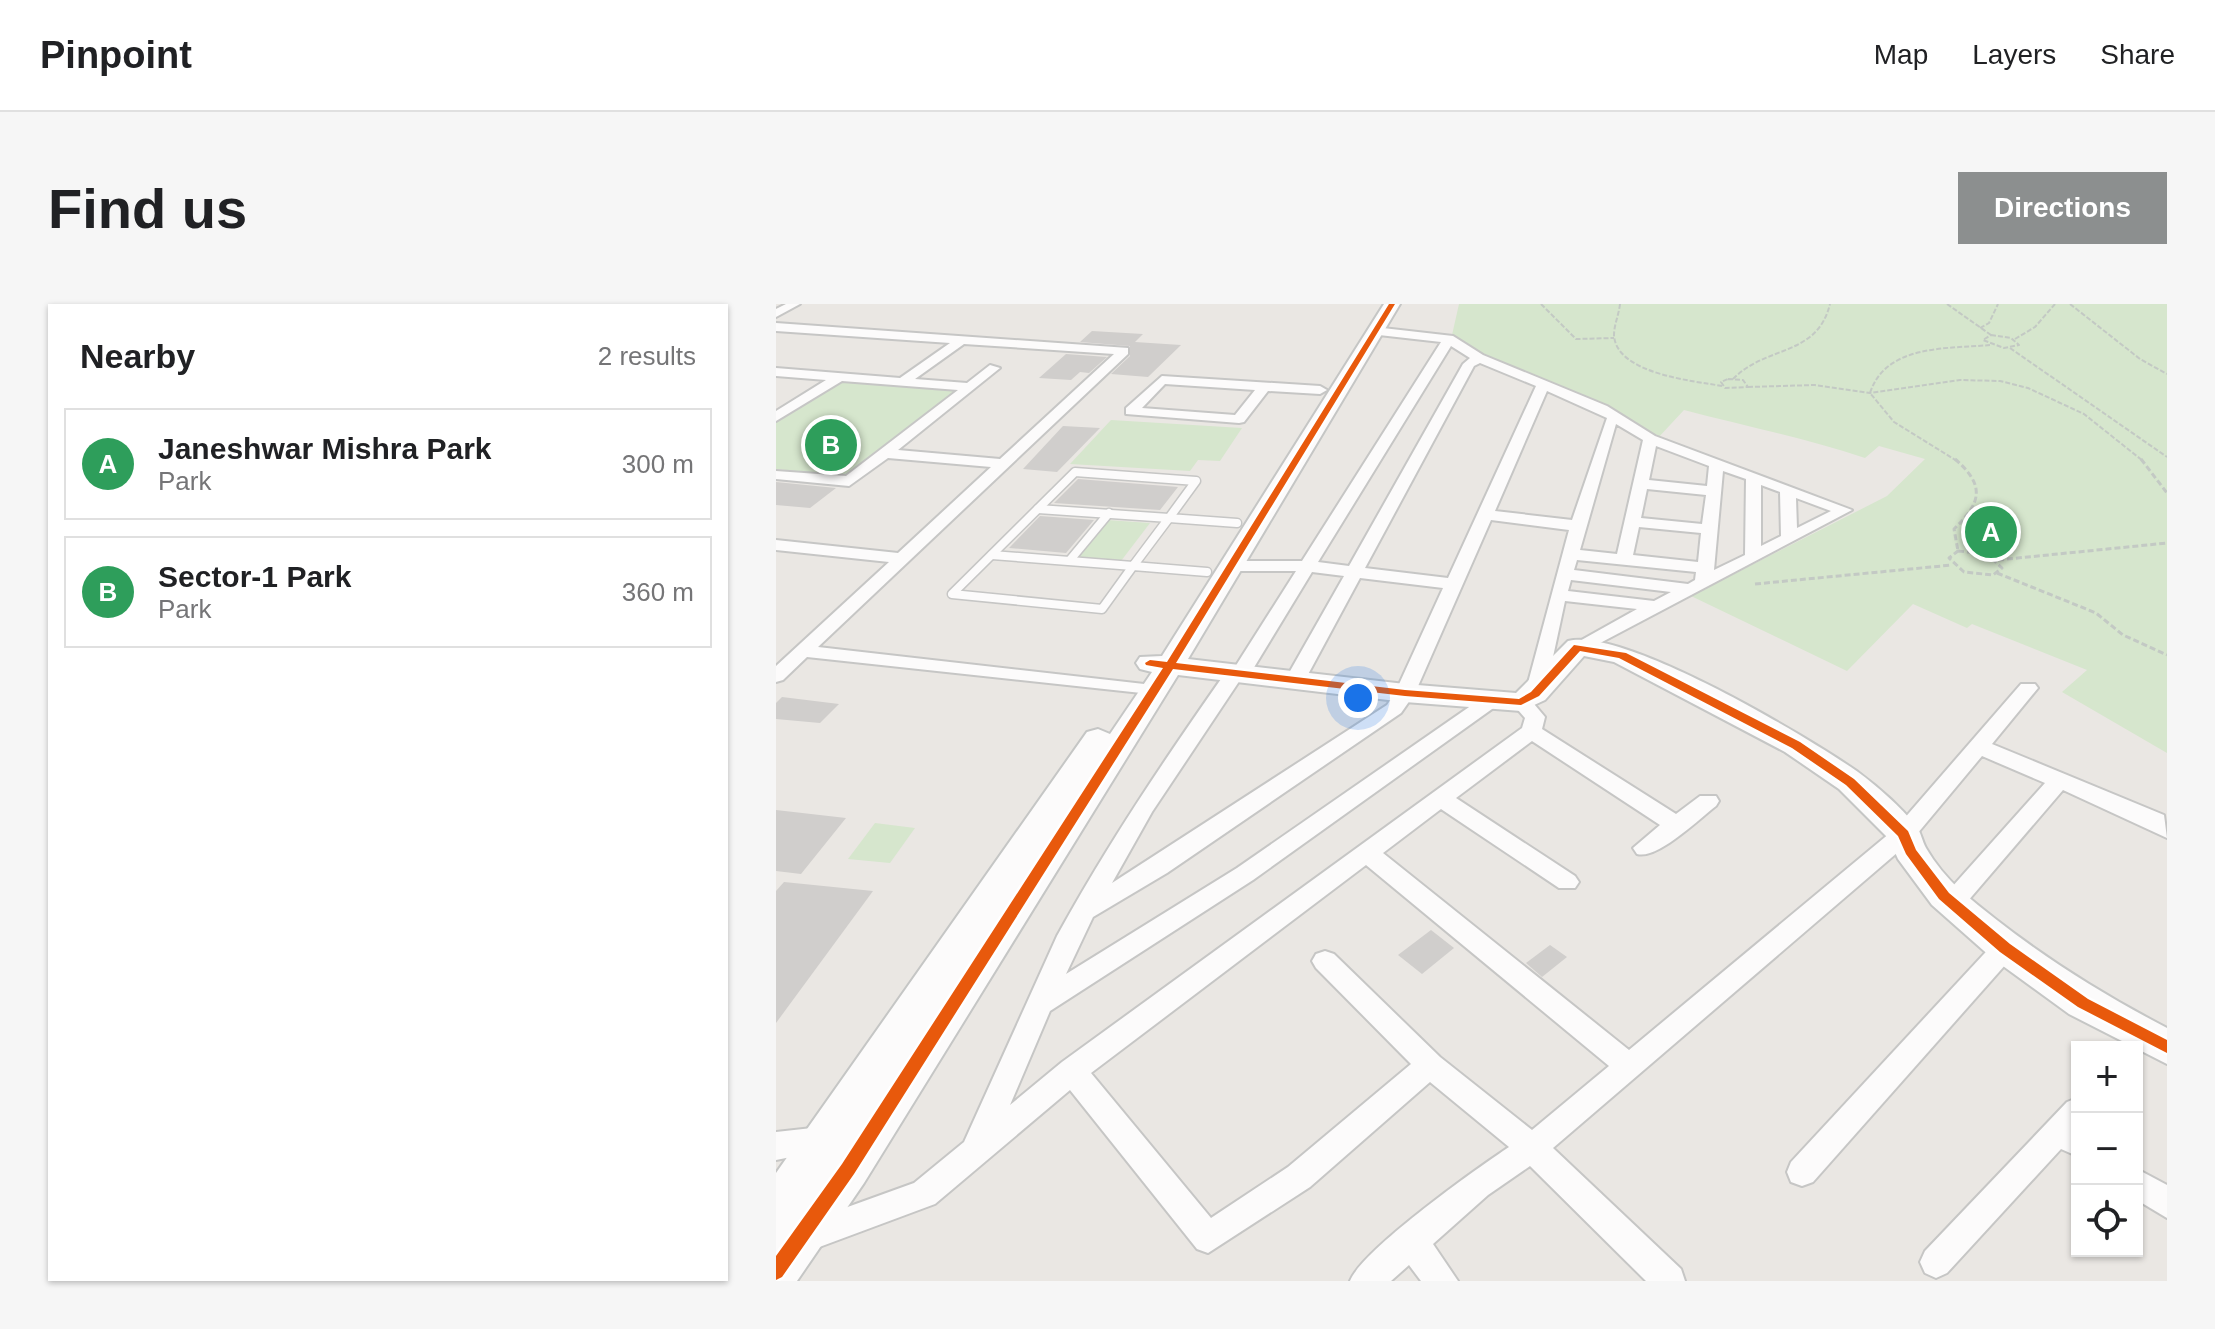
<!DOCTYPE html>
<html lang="en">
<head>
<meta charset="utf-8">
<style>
	:root { --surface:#fff; --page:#f6f6f6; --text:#202124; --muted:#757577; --line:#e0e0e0; --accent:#8c8f8f }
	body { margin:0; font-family:Helvetica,sans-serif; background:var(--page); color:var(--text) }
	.controls { position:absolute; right:24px; bottom:24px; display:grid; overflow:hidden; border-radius:0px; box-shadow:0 2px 6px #0004 }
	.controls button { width:72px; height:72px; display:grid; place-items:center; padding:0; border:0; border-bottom:2px solid var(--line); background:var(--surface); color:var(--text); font:40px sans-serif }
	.you { position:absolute; left:582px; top:394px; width:28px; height:28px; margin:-20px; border:6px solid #fff; border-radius:50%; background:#1a73e8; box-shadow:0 0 0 12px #1a73e833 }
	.badge { display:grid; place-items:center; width:52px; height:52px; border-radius:50%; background:var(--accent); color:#fff; font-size:26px; font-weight:700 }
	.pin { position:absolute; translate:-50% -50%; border:4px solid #fff; box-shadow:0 2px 8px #0006 }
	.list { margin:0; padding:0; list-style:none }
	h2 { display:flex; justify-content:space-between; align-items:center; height:104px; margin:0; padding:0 32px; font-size:34px }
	h2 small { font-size:26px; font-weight:400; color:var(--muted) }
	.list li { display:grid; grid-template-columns:52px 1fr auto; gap:24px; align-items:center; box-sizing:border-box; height:112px; margin:0 16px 16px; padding:0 16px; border:2px solid var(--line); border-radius:0px }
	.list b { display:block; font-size:30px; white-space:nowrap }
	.list p { margin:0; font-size:26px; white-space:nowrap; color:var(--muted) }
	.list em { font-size:26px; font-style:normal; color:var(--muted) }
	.icon { flex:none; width:44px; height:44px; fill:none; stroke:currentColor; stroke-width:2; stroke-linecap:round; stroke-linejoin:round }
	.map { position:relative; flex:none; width:1391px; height:977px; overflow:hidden; border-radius:0px }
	header { display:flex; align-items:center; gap:48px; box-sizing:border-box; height:112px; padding:0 40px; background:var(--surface); border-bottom:2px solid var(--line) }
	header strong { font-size:38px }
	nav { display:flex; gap:44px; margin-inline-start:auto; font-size:28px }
	.intro { display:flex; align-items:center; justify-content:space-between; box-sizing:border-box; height:192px; padding:0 48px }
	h1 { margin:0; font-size:56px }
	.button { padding:20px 36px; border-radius:0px; background:var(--accent); color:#fff; font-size:28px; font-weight:700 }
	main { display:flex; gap:48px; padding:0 48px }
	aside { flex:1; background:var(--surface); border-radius:0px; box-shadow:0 2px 6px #0004 }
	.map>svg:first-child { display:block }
</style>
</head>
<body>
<header>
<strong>Pinpoint</strong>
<nav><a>Map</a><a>Layers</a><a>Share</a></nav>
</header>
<div class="intro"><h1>Find us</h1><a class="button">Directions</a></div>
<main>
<aside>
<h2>Nearby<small>2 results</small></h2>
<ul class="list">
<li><span class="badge" style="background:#2e9e5b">A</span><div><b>Janeshwar Mishra Park</b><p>Park</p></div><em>300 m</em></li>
<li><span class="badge" style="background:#2e9e5b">B</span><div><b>Sector-1 Park</b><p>Park</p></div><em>360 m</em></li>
</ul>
</aside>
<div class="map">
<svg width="1391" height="977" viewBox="0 0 1391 977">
	<rect width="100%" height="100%" fill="#eae7e3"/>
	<!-- green -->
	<g fill="#d6e6cd">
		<path d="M683 0H1391V449L1286 388 1311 366 1196 320 1191 324 1137 300 1071 367 915 292 1111 192 1149 155 1103 142 1089 154C1029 134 969 122 908 106L881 135 707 51 676 31Z"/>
		<path d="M61 77 182 85 69 172 0 165V117Z"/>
		<path d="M335 116 466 124 444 157 422 156 414 167 294 160Z"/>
		<path d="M331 216 374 219 345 257 301 253Z"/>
		<path d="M99 519 139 524 114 559 72 555Z"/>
	</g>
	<!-- building -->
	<g fill="#d0cecc">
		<path d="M316 27 367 30 359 38 405 41 372 73 335 70 354 52V42L304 38Z"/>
		<path d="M290 50 331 53 313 69 304 68 295 76 263 74Z"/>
		<path d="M287 122 324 124 281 168 247 165Z"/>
		<path d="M302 175 402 183 384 206 278 199Z"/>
		<path d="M0 178 60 184 34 204 0 201Z"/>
		<path d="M264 212 318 216 290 249 233 244Z"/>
		<path d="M6 393 63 400 44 419 0 415V399Z"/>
		<path d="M0 506 70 514 25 570 0 567Z"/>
		<path d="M8 578 97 587 0 719V587Z"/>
		<path d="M655 626 678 644 646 670 622 651Z"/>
		<path d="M774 641 791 653 766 673 750 659Z"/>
	</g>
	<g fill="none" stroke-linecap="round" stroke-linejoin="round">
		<!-- lane casing -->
		<g stroke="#c6c6c5" stroke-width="11">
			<g id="lane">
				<path d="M216 251 357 262 393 214 262 205"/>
				<path d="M294 256 333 209"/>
				<path d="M431 268 357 262 326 305 176 290 299 168 420 177 393 214 461 219"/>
			</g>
		</g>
		<!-- street casing -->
		<g stroke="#c6c6c5" stroke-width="4">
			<g id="street">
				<path d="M10 0H24L0 13V5Z"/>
				<path d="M0 19 352 44V50L42 343 377 381 387 387 384 391 31 353 7 376 0 378V362L113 258 0 246V236L122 249 215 163 112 154 73 182 0 175V167L70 172 182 86 66 77 0 117V107L50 76 0 72V64L124 74 174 39 0 27ZM188 40 338 50 224 155 122 146 224 64 214 61 191 79 139 75Z"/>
				<path d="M598 23 677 32 707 51 831 102 879 132 1076 206 809 347 802 349 793 343 861 305 789 297 769 390 766 394H753L769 413 766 425 900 510 924 492H940L943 497 940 502C923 515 881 556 861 550L857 544 884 521 756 437 680 494 799 572 803 578 799 584H783L665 505 607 549 853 746 1120 524 1245 380H1259L1262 384 1216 440 1388 511 1391 534 1287 486 1185 605H1167L1164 599 1167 593 1269 479 1206 452 1136 536 777 844 905 965 909 977H870L754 862 712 891 657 940 682 977H645L633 961 615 977H574C586 946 700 865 733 843L654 778 534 883 432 949 421 945 294 786 159 900 30 948 19 944 14 933 19 922 138 879 188 838 281 632C332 539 391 452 452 365L459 363 520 267H454L445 262 454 257H526L665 38 594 30 592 27ZM675 42 694 54 687 60 573 262 542 258ZM704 59 760 82 672 274 589 264 698 62ZM771 87 831 114 796 216 719 207ZM840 120 867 136 841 250 804 246ZM880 142 933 162 931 182 873 176ZM947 167 970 175 969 251 938 266ZM985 181 1004 188 1005 232 985 242ZM871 185 930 191 926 220 865 214ZM1020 194 1055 207 1021 224ZM715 216 793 226 749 390 752 394H738L735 398 749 414 746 424 286 758 234 801 274 707 477 576 723 400 726 396 723 392H709L461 564 290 670 317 613 391 569 625 409 639 389ZM863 223 925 229 922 258 857 251ZM801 256 920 268 919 276 912 280 798 266ZM536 268 568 272 509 376 519 382 529 376 584 274 667 284 619 389 611 401 336 579 376 508 464 376 474 370ZM795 276 895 288 878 297 792 287ZM590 561 833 762 756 826 664 753 558 650 549 647 540 650 536 657 540 664 635 760 512 863 435 914 315 769Z"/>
				<path d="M386 72 544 82 551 86 544 90 492 87 468 118 463 119 350 110V104ZM389 80 479 86 459 111 366 104Z"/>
				<path d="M1229 634 1238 637 1242 644 1238 651 1037 878 1026 882 1015 878 1011 868 1015 858 1220 637Z"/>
				<path d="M1301 794V852L1285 845 1171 969 1160 974 1149 969 1144 958 1149 947 1291 798Z"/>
				<path d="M45 823 55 827 60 836 55 845 0 856V828Z"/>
				<path d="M1361 865 1391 881V914L1361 896Z"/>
			</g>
		</g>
		<!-- secondary casing -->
		<g stroke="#c5c6c5" stroke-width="4">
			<path id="secondary" d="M608 0H624L412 355 629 380 740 389 792 337C848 323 1032 433 1082 468 1101 482 1125 503 1140 522 1145 528 1146 537 1150 544 1158 558 1172 575 1184 586 1248 641 1316 685 1391 724V760L1293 710 1216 654 1156 601 1122 555 1113 535 1063 485 1009 448 838 358 808 352 769 396 745 407 629 398 402 371 88 879 21 977H0V869L311 428 322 425 334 430 376 368 364 365 360 359 364 353 386 352Z"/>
		</g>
		<!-- path-far1 -->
		<g stroke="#c3c9c4" stroke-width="2" stroke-dasharray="5 2" stroke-linecap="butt">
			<path d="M765 0 800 35 838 34"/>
			<path d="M844 0C843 10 838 21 838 31 840 70 918 77 946 82"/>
			<path d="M1171 0 1215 31"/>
			<path d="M1294 0 1364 55 1391 70"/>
			<path d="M1204 24 1213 19 1222 0"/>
			<path d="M1215 31 1235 34 1243 41 1228 44 1207 36Z"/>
			<path d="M1239 35 1259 23 1279 0"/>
			<path d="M1234 44 1391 153"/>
			<path d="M952 75 967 76 972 83 949 84 945 78Z"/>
			<path d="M957 75C990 41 1041 53 1054 0"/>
			<path d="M972 83 1039 81 1094 89 1184 76 1224 77 1252 84 1308 110 1367 157"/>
			<path d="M1181 157 1118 118 1094 89C1110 40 1171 45 1214 41"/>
		</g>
		<!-- path -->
		<g stroke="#c3c9c4" stroke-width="3" stroke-dasharray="6 3" stroke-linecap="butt">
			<path d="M1179 155C1210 182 1205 199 1178 225L1182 247"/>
			<path d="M1365 155 1391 189"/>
			<path d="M1182 247 1211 250 1226 264 1217 271 1188 268 1173 254Z"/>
			<path d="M1222 256 1391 239"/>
			<path d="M1221 269 1320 309 1347 331 1391 351"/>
			<path d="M979 280 1176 261"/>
		</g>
		<!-- lane -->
		<use href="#lane" stroke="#fcfbfb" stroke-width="8"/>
		<!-- street -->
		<use href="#street" fill="#fcfbfb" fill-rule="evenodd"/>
		<!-- secondary -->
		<use href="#secondary" fill="#fcfbfb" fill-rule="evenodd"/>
		<!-- cycleway casing -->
		<g stroke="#fff" stroke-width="5">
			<path id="cycleway" d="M613 0H619L400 359 629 386 743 395 755 388 798 341 850 349 1024 438 1078 475 1132 527 1140 546 1173 589 1234 640 1312 695 1391 736V749L1302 703 1224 648 1163 595 1130 550 1122 532 1070 481 1016 444 843 354 804 347 763 392 745 401 629 392 397 365 78 870 6 973 0 976V952L66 860 387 364 370 361 369 359 374 356 391 358Z"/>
		</g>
		<!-- cycleway -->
		<use href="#cycleway" fill="#e8590c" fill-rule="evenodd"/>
	</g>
</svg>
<div class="controls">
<button>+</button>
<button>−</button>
<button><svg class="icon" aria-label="locate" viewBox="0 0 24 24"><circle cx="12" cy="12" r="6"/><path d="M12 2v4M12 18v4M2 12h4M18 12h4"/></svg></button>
</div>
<div class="you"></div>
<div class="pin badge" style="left:1215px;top:228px;background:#2e9e5b">A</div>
<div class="pin badge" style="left:55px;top:141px;background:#2e9e5b">B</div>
</div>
</main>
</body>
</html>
